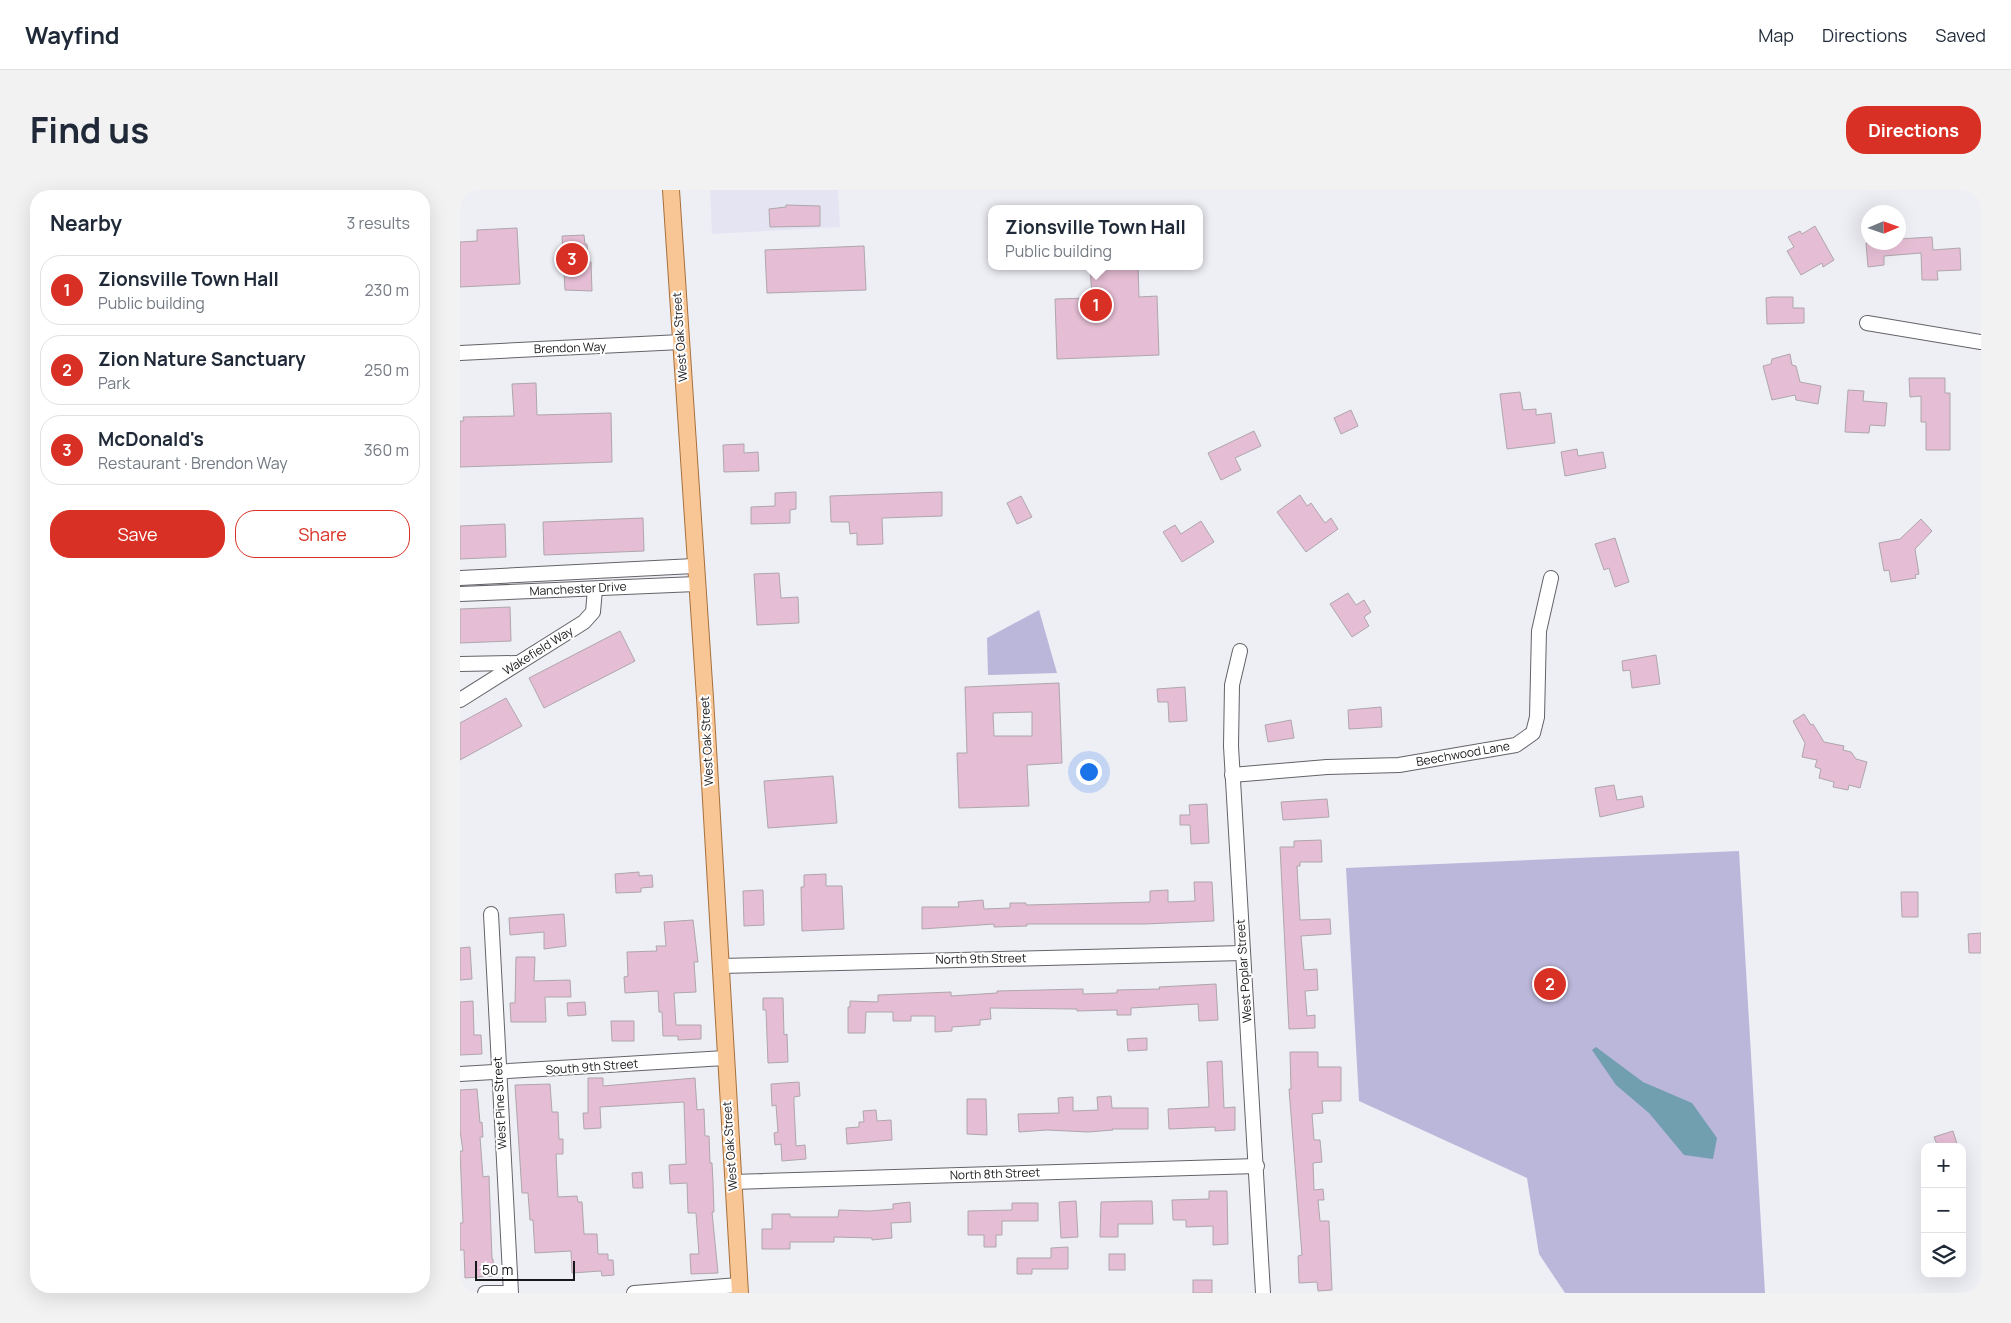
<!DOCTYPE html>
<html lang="en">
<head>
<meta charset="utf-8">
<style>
	:root { --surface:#fff; --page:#f2f2f3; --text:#1f2937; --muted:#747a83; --line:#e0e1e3; --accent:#d93025 }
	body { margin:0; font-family:Manrope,sans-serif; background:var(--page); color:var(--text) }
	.controls { position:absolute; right:15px; bottom:15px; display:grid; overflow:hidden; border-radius:10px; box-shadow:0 5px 20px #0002 }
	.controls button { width:45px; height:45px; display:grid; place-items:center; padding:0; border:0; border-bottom:1px solid var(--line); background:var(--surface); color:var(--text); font:25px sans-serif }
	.compass { position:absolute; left:1401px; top:15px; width:45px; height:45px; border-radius:50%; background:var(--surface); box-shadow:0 5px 20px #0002; rotate:88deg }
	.scale { position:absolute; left:15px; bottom:12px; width:100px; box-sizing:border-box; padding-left:5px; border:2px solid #18181b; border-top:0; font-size:14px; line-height:18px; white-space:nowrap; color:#18181b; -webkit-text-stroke:4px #fff; paint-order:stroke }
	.you { position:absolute; left:628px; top:581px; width:18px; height:18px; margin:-12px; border:4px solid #fff; border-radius:50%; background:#1a73e8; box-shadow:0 0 0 8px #1a73e833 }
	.badge { display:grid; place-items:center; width:32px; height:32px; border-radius:50%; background:var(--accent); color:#fff; font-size:16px; font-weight:700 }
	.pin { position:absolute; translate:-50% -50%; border:2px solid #fff; box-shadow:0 1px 5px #0006 }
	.popup { position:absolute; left:528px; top:15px; width:215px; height:65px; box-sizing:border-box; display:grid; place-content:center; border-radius:10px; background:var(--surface); filter:drop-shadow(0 1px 4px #0005); font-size:16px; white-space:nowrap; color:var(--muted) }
	.popup b { font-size:19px; color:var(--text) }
	.popup::after { content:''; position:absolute; left:50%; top:100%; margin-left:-10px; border:10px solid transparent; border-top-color:var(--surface) }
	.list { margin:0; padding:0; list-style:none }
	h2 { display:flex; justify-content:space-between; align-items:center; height:65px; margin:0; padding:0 20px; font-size:21px }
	h2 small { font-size:16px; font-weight:400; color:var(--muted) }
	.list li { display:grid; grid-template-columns:32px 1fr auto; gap:15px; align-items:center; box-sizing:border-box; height:70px; margin:0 10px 10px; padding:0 10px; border:1px solid var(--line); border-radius:20px }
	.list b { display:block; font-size:19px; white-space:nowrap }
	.list p { margin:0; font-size:16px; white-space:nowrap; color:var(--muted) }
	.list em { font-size:16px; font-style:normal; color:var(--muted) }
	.actions { display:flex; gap:10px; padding:15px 20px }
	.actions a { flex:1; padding:11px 0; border:1px solid var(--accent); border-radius:20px; text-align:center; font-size:18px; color:var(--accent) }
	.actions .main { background:var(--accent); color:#fff }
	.icon { flex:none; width:28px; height:28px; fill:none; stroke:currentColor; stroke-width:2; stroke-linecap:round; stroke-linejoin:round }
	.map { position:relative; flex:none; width:1521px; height:1103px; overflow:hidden; border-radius:20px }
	header { display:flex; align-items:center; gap:30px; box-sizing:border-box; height:70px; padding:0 25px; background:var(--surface); border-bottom:1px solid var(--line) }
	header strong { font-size:24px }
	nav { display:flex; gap:28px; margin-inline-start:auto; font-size:18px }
	.intro { display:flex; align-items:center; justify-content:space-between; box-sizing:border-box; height:120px; padding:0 30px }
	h1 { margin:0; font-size:35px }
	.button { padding:12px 22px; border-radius:20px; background:var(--accent); color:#fff; font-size:18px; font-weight:700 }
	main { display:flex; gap:30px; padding:0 30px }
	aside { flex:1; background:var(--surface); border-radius:20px; box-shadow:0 5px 20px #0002 }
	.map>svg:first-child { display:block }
</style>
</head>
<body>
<header>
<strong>Wayfind</strong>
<nav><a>Map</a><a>Directions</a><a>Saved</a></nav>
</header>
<div class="intro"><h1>Find us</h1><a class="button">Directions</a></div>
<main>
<aside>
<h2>Nearby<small>3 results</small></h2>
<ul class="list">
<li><span class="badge">1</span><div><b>Zionsville Town Hall</b><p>Public building</p></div><em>230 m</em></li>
<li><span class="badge">2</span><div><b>Zion Nature Sanctuary</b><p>Park</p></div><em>250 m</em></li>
<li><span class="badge">3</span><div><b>McDonald's</b><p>Restaurant · Brendon Way</p></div><em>360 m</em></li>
</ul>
<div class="actions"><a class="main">Save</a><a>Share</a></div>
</aside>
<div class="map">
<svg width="1521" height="1103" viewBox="0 0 1521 1103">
	<rect width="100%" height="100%" fill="#eeeef5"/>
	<!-- built -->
	<path fill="#e5e4f3" d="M250 0H378L380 37 252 44Z"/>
	<!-- green -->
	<g fill="#bab7da">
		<path d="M579 420 597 483 528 485 527 448Z"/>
		<path d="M1279 661 1305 1103H1105L1079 1064 1067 988 899 911 886 678Z"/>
	</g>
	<!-- water -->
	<path fill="#729fb0" d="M1136 857 1183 892 1232 913 1257 948 1253 969 1224 965 1189 923 1156 895 1132 860Z"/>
	<!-- building -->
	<g fill="#e5bdd4" stroke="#aea7ab" fill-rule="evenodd">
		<path d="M326 15 360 16V36L310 37 309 19 326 17Z"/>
		<path d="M1355 36 1374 70 1363 77 1362 73 1341 85 1327 61 1334 57 1328 47 1340 41 1342 44Z"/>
		<path d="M57 38 60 94 0 97V52L17 51V40Z"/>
		<path d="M124 45 125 54H127L128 72H131L132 101 105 100 102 46Z"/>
		<path d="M1472 47 1473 60 1500 58 1501 80 1477 81 1478 90H1462L1461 63 1424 66V75L1408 77 1406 53 1438 52V49Z"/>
		<path d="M404 56 406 100 307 103 305 60Z"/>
		<path d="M630 76H678L679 107 697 106 699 165 597 169 595 109 632 108Z"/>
		<path d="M1312 107H1333V118H1344V133L1307 134 1306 108Z"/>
		<path d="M1330 164 1332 175 1336 176 1340 192 1361 196 1358 214 1336 210 1335 205 1312 210 1303 176 1311 174 1312 169Z"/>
		<path d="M1449 188H1485V203H1490V260H1466V232H1461V206L1450 207Z"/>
		<path d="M76 193 77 225 151 223 152 272 0 277V231H4L3 227 54 226 52 194Z"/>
		<path d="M1388 200 1404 201 1403 211 1427 213 1425 236 1410 235 1409 243 1385 242Z"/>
		<path d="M1060 202 1063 220 1076 219V225L1091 223 1095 253 1047 259 1040 204Z"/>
		<path d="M891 220 898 236 881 244 874 228Z"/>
		<path d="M794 241 801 256 775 268 781 280 761 290 748 263Z"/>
		<path d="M284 254V263L298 262 299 281 264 282 263 255Z"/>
		<path d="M1117 259 1118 266 1143 262 1146 278 1105 286 1101 262Z"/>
		<path d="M336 302V319L330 320V333L291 334V317L315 316V303Z"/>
		<path d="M482 302V326L422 328 423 354 397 355V343L390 344 389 332H371L370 306Z"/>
		<path d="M840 305 847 316 851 313 865 333 871 328 878 339 846 362 817 322Z"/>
		<path d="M561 306 572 327 557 334 547 313Z"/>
		<path d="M183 328 184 361 84 365 83 332Z"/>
		<path d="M1461 329 1472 341 1455 359 1459 384 1455 385 1456 388 1431 392 1429 380 1424 381 1419 353 1440 349Z"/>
		<path d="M741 331 754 352 722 372 703 342 715 335 721 344Z"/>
		<path d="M45 334 46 367 0 369V336Z"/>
		<path d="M1155 348 1169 392 1155 397 1149 378 1144 380 1135 354Z"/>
		<path d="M319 383 321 408 338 407 339 433 297 435 294 384Z"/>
		<path d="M888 403 896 415 904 410 911 422 904 427 909 436 892 447 870 414Z"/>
		<path d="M50 417 51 451 0 453V419Z"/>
		<path d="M160 441 175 471 84 518 69 488Z"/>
		<path d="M1196 465 1200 494 1172 498 1170 480 1163 481 1162 471Z"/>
		<path d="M599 493 602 573 567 575 569 616 499 618 497 563H507L505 497ZM572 522V546H534L533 523Z"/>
		<path d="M725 497 727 531 709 532 708 512H698L697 499Z"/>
		<path d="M46 508 62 536 0 570V533Z"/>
		<path d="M921 517 922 537 889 539 888 520Z"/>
		<path d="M1344 524 1351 535 1353 534 1364 552 1384 556 1383 560 1391 562 1396 569 1407 572 1400 598 1389 595 1388 600 1373 597 1374 592 1359 588 1361 579 1355 577 1357 570 1342 567 1345 553 1333 531Z"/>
		<path d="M831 530 834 548 808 552 805 535Z"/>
		<path d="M373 586 377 633 308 638 304 591Z"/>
		<path d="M1154 595 1157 610 1182 606 1184 617 1140 627 1135 598Z"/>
		<path d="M867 609 869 627 823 630 821 612Z"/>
		<path d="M747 614 749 653 731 654 730 635H720V625H730L729 615Z"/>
		<path d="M861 650 862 672H840V676H837L840 730 870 729 871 744 841 746 844 780 857 779 858 800 845 801 847 826 855 825V838L829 839 820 657H834V651Z"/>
		<path d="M179 682V686L192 685 193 697 181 698V702L156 703 155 684Z"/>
		<path d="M366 684V696H382L384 739 342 741 341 697H344V685Z"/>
		<path d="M734 692H752L754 731 685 734H567V736L534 737V734L462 739V717H499L498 712 523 710 524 719 550 718V713H566V715L690 712V701L708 700V712L735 711Z"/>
		<path d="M303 700 304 735 284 736 283 701Z"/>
		<path d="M1441 702H1458V727H1442Z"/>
		<path d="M104 724 106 756 84 759V742L50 745 49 728Z"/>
		<path d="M233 730 238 772H234L236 802 214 803 216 835H241V849L218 850V846H203L202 822H199L198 801 165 803 164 787 168 786 167 762 197 761 196 756H206L204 732Z"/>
		<path d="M1521 743V763H1509L1508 744Z"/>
		<path d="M10 757 12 789 0 790V758Z"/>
		<path d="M56 767H75L74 791 110 790 111 807H85L86 832H51L50 813H55Z"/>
		<path d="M756 794 758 830 739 831 738 814 671 818V825H657V820L617 821V819L530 818 531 829 520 830V835L492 837V841L475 842V826H451V831H433V822H406L405 843H388V817H390V811L418 812V805L491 802V806L537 803V801L623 799V804L657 803V800L700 799 699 797Z"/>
		<path d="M303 808H323L324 845 327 844 328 872 308 873 306 820H303Z"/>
		<path d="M13 811 14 845H21L22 864 0 865V812Z"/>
		<path d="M125 812 126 825 108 826 107 813Z"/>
		<path d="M151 831H174V851H152Z"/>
		<path d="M687 848V860L668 861 667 849Z"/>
		<path d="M830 862H858V877H881V911H862L863 923 852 924 854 950H860L862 972 853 973 854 1000 863 999 864 1010H858L860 1031H869L872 1100 858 1101 857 1092 839 1093 838 1066 842 1065 829 899H831Z"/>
		<path d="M762 871 764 918 775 917V940L755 941V937L709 939 708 919 749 917 747 872Z"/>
		<path d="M128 888H143V896L235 888 237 920 244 919 245 946H249L250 973H252L253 992 254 1022H252L258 1083 231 1084 230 1064H239L236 1023H228L227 993 210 994 209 975 226 974 224 912 140 917 141 938 124 939 123 923H128Z"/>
		<path d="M339 892 340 906 334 907V914L336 956 345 955 346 969 322 971 321 954 315 955 314 943 318 942 316 915 312 916 311 894Z"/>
		<path d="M90 894 92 922H98L99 949H103V964H96L98 1007 117 1006 118 1012H122L124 1044H137L138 1064H148V1070H153L154 1085 142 1086 141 1081 112 1083 111 1061 75 1063 73 1030H70L68 1003H62L55 895Z"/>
		<path d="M17 899 20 933 22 932 23 947H20L23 987 29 986 32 1069H33L34 1086 5 1088 4 1060H0V1033H3L0 961H3L0 941V900Z"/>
		<path d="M651 906 652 918H688V939H652L653 940 628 942 587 940 559 942 558 924 599 923 598 908 613 907V921L638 920 637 907Z"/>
		<path d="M507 909H526L527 945 507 944Z"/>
		<path d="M416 920 417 931 431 930 432 950 387 954 386 938 399 937V932H404L403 921Z"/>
		<path d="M1493 941 1498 957H1478L1474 947Z"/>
		<path d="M182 982 183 998H173L172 983Z"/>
		<path d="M749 1001H767L768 1054 753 1055V1036L726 1037V1030H713L712 1010 749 1009Z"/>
		<path d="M616 1011 618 1047 601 1048 599 1012Z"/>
		<path d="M677 1011H692L693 1034H658V1047H640L641 1012Z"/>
		<path d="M450 1012 451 1032 431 1033 432 1048 412 1050V1048L374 1047V1052H330V1059H302V1039H312V1024H330V1027H378L379 1020 410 1021 433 1019V1014Z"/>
		<path d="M552 1013H578V1031H542V1045H536V1057H524V1045H508V1021L552 1020Z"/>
		<path d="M608 1057V1079H572V1084H557V1068H591V1058Z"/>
		<rect x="649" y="1064" width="16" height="16"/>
		<rect x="733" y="1090" width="19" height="13"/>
	</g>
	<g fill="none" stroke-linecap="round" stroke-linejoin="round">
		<!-- minor casing -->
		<g stroke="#636369" stroke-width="16">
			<g id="minor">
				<path d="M1407 133 1521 152"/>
				<path d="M0 163 221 152"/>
				<path d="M0 388 234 376"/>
				<path d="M0 404 236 394"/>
				<path d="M780 461 772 495 771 556 803 1103"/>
				<path d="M0 474 57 473"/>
				<path d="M0 510 124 432 133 422 135 399"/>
				<path d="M772 585 867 577 939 575 1056 555 1073 543 1077 527 1079 441 1091 388"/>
				<path d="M31 724 51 1103"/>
				<path d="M260 776 783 763"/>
				<path d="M0 884 265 868"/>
				<path d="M273 992 797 976"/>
				<path d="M25 1103H45"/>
				<path d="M174 1103 279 1095"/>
			</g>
		</g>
		<!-- major casing -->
		<g stroke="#a6703c" stroke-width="18">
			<path id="major" d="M211 0 245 508 280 1103"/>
		</g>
		<!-- minor -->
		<use href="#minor" stroke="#fff" stroke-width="14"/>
		<!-- major -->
		<use href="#major" stroke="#f8c694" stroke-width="16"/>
	</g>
	<g text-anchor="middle" stroke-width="4" stroke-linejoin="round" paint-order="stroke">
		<!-- street labels -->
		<g font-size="12" fill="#18181b" stroke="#fff">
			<text transform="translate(220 147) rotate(-94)" y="4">West Oak Street</text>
			<text transform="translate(110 158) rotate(-2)" y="4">Brendon Way</text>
			<text transform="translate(118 399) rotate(-3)" y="4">Manchester Drive</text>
			<text transform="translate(78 461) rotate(-32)" y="4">Wakefield Way</text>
			<text transform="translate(247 551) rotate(-93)" y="4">West Oak Street</text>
			<text transform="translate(1003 564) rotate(-10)" y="4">Beechwood Lane</text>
			<text transform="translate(521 769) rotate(-1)" y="4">North 9th Street</text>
			<text transform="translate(784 781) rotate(-94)" y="4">West Poplar Street</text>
			<text transform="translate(132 877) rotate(-4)" y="4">South 9th Street</text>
			<text transform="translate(40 913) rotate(-93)" y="4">West Pine Street</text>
			<text transform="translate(270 956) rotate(-94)" y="4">West Oak Street</text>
			<text transform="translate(535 984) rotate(-2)" y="4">North 8th Street</text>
		</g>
	</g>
</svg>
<div class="controls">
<button>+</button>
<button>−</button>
<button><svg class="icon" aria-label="layers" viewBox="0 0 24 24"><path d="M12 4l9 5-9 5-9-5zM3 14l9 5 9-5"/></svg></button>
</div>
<svg class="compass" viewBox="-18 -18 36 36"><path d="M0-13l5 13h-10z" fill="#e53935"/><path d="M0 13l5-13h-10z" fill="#747a83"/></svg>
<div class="scale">50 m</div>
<div class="you"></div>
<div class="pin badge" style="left:636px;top:115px">1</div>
<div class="popup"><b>Zionsville Town Hall</b>Public building</div>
<div class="pin badge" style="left:1090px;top:794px">2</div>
<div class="pin badge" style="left:112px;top:69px">3</div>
</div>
</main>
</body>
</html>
